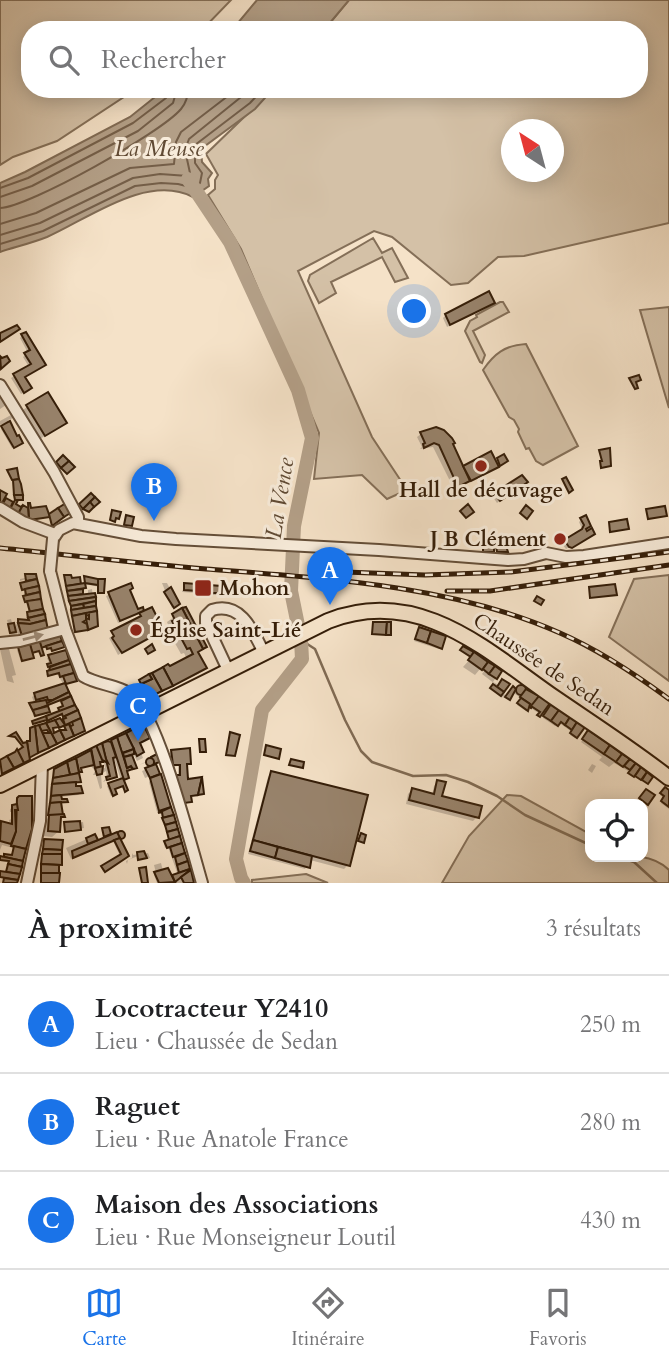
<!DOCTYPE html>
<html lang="fr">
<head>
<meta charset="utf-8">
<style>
	:root { --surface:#fff; --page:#f6f6f6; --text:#202124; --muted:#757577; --line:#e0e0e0; --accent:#1a73e8 }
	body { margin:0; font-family:Cardo,serif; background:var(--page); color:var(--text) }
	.controls { position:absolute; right:21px; bottom:21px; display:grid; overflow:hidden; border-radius:14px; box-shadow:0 4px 18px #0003 }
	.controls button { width:63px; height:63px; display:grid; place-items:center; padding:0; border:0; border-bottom:2px solid var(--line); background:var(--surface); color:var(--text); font:35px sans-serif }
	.compass { position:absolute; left:501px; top:119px; width:63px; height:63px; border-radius:50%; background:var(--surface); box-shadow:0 4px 18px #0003; rotate:324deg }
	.you { position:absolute; left:415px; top:312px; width:24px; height:24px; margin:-18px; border:5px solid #fff; border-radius:50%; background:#1a73e8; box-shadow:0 0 0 10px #1a73e833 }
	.badge { display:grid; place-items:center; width:46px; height:46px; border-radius:50%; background:var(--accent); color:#fff; font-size:23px; font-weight:700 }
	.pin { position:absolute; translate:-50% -58px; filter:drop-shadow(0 2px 4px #0008) }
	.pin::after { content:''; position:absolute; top:37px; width:24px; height:21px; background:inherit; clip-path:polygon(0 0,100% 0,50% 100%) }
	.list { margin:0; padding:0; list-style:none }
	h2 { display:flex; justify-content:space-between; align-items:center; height:91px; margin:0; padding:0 28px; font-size:30px }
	h2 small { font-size:23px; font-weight:400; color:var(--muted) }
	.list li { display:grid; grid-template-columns:46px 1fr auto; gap:21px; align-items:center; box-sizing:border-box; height:98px; padding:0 28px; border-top:2px solid var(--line) }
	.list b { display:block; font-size:26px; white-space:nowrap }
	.list p { margin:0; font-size:23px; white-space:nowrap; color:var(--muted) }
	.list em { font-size:23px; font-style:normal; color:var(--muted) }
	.icon { flex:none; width:38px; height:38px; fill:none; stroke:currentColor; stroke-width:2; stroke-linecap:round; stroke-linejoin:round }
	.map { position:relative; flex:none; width:669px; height:883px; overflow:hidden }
	.search { position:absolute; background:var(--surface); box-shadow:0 4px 18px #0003; left:21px; right:21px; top:21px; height:77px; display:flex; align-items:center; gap:18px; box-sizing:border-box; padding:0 24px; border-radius:28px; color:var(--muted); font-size:26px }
	.sheet { height:385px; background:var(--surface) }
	nav { display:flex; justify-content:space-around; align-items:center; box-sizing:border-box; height:98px; border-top:2px solid var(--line); background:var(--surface); font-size:19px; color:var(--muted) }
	nav a { display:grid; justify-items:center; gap:4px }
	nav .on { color:var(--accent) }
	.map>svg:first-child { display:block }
</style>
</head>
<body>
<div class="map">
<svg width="669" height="883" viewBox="0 0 669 883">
	<rect width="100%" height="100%" fill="#f5e2c8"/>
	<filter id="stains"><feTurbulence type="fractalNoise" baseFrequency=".00286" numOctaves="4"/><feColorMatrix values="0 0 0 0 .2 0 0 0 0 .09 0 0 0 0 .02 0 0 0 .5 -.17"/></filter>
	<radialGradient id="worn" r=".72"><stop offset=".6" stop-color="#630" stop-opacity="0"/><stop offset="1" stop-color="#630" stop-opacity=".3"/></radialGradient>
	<!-- green -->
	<g fill="#d4c1a7" stroke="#846f58" stroke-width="2" fill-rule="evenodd">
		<path d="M0 0H231L202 30H30V89H136L57 141 13 157 0 165Z"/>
		<path d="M349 0H669V223L524 256 498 257 468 283 451 285 392 237 374 231 298 271 372 437 407 490 387 499 362 475 314 479 319 433 241 249 208 195 215 189V180L218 175 206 154 273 89H639V30H324ZM512 130H554V172H512Z"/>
		<path d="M373 238 382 253 392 248 408 278 395 282 382 257 331 282 336 293 319 303 308 281 310 275Z"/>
		<path d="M500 302H503L509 312 473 331 485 355 482 363 480 362 465 331 470 321 477 317 476 315Z"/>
		<path d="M669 307V408L640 310Z"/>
		<path d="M526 344 578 446 543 465 536 461 529 448 526 449 518 432 519 429 514 420 509 417 483 370C494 354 505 345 526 344Z"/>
		<path d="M669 575V681L609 637 634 579Z"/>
		<path d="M507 795 521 796 590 834V857C617 857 649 850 669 870V883H442L469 836Z"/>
		<path d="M306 874 328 883H252V880Z"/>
	</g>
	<!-- water -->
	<g fill="#b39f87" stroke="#806b54" stroke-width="2">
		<path d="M257 0H349L324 30H232Z"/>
		<path d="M165 89H273L255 109 201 149 202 162 212 173 208 179 209 186 193 197C147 173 88 219 47 237 32 243 15 247 0 252V183L25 172 130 117Z"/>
	</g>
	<!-- shadow -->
	<g fill="#0003" fill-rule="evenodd">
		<path d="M489 294 490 305 447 327 443 318 446 315Z"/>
		<path d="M22 336 43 364 23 378 27 391 21 394 11 378 29 367 23 357 28 353 20 338Z"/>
		<path d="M0 396 6 405 0 409Z"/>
		<path d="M27 407 61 426 40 439 23 410Z"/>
		<path d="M11 415 13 418 8 420 19 444 12 448 1 429 7 423 0 425V421Z"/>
		<path d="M435 429 463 468 490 454 497 467 454 489 433 447 420 449 422 447 417 437 421 434Z"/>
		<path d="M523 484 497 503 493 497 495 494Z"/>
		<path d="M584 517 589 526 584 530 590 536 566 549 562 544 582 529 579 522Z"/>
		<path d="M35 576 46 629 19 638 18 633 11 637 7 620 11 619 14 630 18 621 28 622 26 615 29 613 26 602H24V590H21L20 586 26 579 20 581V579Z"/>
		<path d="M64 577H69L84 588 81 590V596L88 595V590L92 589 96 625 93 629 74 633 72 612ZM90 613 91 621 89 625 80 621 86 618 82 615Z"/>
		<path d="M85 578 103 580 102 592 97 594V588L100 587 84 584Z"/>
		<path d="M162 583H167L178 604 172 608Z"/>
		<path d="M185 584 219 592 216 595H196V593L182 592Z"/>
		<path d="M130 585 131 588 128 591 137 612 142 610 143 613 151 609 155 617 150 621 155 633 118 655 109 638 137 620 143 612 118 623 106 596Z"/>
		<path d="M185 609 202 648 197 653 204 668 198 674 147 698 142 686 187 659 184 653 181 654 167 629 169 627 167 622Z"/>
		<path d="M418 630 440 648 439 649 414 641Z"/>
		<path d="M30 644 61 648 51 652 50 648H40L39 651 31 653V659L21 662 17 650Z"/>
		<path d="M463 648 485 663 475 675 463 667 472 657 461 651Z"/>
		<path d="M0 649H9L16 675 12 676 14 683 7 681Z"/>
		<path d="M65 652 75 680 64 685 57 674 47 677 46 674 50 672 48 667 50 665 47 658Z"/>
		<path d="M489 664 500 672 493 682 499 685 502 692 507 697 513 689 516 691 520 685 548 704 538 717 540 714 529 707 526 711 517 705 521 698 512 692 508 699 504 696 500 701 503 697 491 689 495 684 482 674Z"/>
		<path d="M64 685 84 729 82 732 27 758 23 763 0 775V762L22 751 20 746 29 743 30 730 61 724 65 720 58 711 63 708 59 701 56 702 54 699 44 702 46 713 34 717 30 707 35 705 32 697 35 695ZM73 720 77 728 65 724ZM63 725 65 732 53 735 52 729ZM48 728 51 735H42L40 730Z"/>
		<path d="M552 706 582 728 575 738 570 735 572 732 558 722 555 726 543 718Z"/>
		<path d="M589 732 647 773 643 779 629 769 628 771 614 763 609 767 599 760 602 757 581 742Z"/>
		<path d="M148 738 138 744 143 758 137 761 131 750 129 751 135 768 125 772 127 778 123 781 125 791 121 787 114 789V795L111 796 107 786 121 780 114 759 111 760 115 777 103 782 107 777 106 771 101 774 102 788 100 789 96 775H93L95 771 90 765 79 768V781L74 783 75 788 81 793 78 795 60 797 59 831 52 837 43 836V823L51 815 48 816 50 788 57 769 90 753 92 750 110 744 118 739ZM104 762 105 768 95 770 99 766 98 763Z"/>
		<path d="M172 751 190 763 187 766 186 781 196 794 189 797 187 804 182 805 174 779 178 777V766L171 767 169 754Z"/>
		<path d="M156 757 154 763 158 773 145 778 142 771 149 768 147 762 139 765Z"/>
		<path d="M592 764 596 766 592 773 588 770Z"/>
		<path d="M272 773 348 865 344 869 310 860 305 869 248 854 268 777Z"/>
		<path d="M151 779 169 807 165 811 170 809 193 883H157L154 875 156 873 154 865 161 863 163 871 171 878 178 875 168 847 165 848 164 844 169 840 160 811 157 812 149 782Z"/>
		<path d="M438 782 440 797 477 817 473 821 406 804 408 794 412 790 432 795 434 786Z"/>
		<path d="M665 789 669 792V809L661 803 664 798 660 795Z"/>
		<path d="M20 798 24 851 16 883H5L6 876 0 873 6 874 9 862 0 861V858L12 857 13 848 2 845 0 850V824L10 825 9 820 16 817V812H10V809L15 806Z"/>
		<path d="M83 822 84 828 64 832 65 824Z"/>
		<path d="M121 832 123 838 119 840 125 858 103 872 102 867 120 856 113 841 71 859 66 848 94 836 96 839 90 845Z"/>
		<path d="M132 853 133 855 148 853 150 858 138 859V856L128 860 127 864 126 861 132 858Z"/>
	</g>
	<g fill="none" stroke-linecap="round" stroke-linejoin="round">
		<!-- shore -->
		<g stroke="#745e48" stroke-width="2">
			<path d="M0 188 28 178 133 123 166 98 169 89"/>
			<path d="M0 197 32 186 138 131 173 103 177 89"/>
			<path d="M0 208C29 207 161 133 181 109 186 103 188 97 188 89"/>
			<path d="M0 224 36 213 130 168 174 164 176 142 181 132 237 89"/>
			<path d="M0 235 40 223 133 178 160 174 188 176 190 173 185 150 189 139 251 89"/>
			<path d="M0 244 43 231 135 186 161 183 178 184 194 188 200 183 202 173 195 163V145L250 103 263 89"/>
		</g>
		<!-- stream -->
		<g stroke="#806b54" stroke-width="2.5">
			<path d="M301 640 315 649 345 720 361 751 372 762 413 776 446 775 468 782 497 796 525 815 590 845"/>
			<path d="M619 857 634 862 657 883"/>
		</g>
		<!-- river -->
		<path stroke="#b39f87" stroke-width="14" d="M188 179 230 242 298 390 312 438 294 526 291 591 301 640 302 659 262 710 236 859 241 878 244 883"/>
	</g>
	<!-- building -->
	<g fill="#98836c" stroke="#341d08" stroke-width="2">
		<path d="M489 291 495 303 450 325 445 314Z"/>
		<path d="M17 325 20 329 0 342V333Z"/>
		<path d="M26 332 46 365 25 377 32 388 24 393 13 374 31 364 24 353 30 350 21 334Z"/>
		<path d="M0 356 2 358 7 356 10 361 1 369Z"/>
		<path d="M639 375 641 380 636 382 638 388 635 389 629 378Z"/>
		<path d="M48 392 67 423 45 436 26 405Z"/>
		<path d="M10 421 17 436 19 435 23 443 14 448 1 426Z"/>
		<path d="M436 427 444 430 452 438 455 443 453 444 470 481 458 487 439 445 434 443 424 448 423 444 425 443 420 432Z"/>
		<path d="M610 448 611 466 601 468 600 461H602L599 450Z"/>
		<path d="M491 451 499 467 471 481 463 466Z"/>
		<path d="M504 454 508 461 500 466 497 458Z"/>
		<path d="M63 455 69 461 61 468 56 462Z"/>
		<path d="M69 461 75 467 67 474 61 468Z"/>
		<path d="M17 468 19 479 12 480 7 470Z"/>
		<path d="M522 475 528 482 500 501 494 493Z"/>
		<path d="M566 477 573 490 569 493 562 479Z"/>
		<path d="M19 479 21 484 23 495H14L13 480Z"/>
		<path d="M0 490 7 494 1 505 0 504Z"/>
		<path d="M91 493 95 497 83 509 79 504Z"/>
		<path d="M14 495H23V500H15Z"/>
		<path d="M95 497 100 502 94 507 90 502Z"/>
		<path d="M6 498 13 502 10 509 2 505Z"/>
		<path d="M15 500H18L16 504 21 507 23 505 18 514 10 509Z"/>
		<path d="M90 502 94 507 89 512 83 509Z"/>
		<path d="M28 503H30L31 508 46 506 50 517 29 520Z"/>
		<path d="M66 503 72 512 64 517 58 508Z"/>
		<path d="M468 504 474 512 466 518 460 511Z"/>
		<path d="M23 505 28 508 29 520 18 514Z"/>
		<path d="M526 505 533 511 527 519 520 513Z"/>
		<path d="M665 506 667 516 648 519 646 509Z"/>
		<path d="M58 508 64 517 52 526 49 514Z"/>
		<path d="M112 510 121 512 119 519 116 518 115 522 110 520Z"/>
		<path d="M126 515 134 517 132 526 124 525Z"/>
		<path d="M586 515 591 526 586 529 587 531 592 528 595 534 572 548 569 547 564 540 582 529 584 525 580 518Z"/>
		<path d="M627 519 629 529 610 532 609 522Z"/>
		<path d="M483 540H490V547H494V552H483Z"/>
		<path d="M495 540H504L508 552H497Z"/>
		<path d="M25 574H36L37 579 26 581Z"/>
		<path d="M64 575H71L72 578 80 577 81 584 66 586Z"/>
		<path d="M84 576 98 579V585L85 583Z"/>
		<path d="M37 579 39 586 22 590 20 583Z"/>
		<path d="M98 579H105L104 593H98Z"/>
		<path d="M85 583 86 588 67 591 66 586Z"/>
		<path d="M131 583 133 588 130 590 138 609 143 607 144 611 120 621 108 592Z"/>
		<path d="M184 583 221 586V593H197L198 591 184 590Z"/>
		<path d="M615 584 617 595 590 598 589 587Z"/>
		<path d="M39 586 40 592 26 595 25 589Z"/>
		<path d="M171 587 180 604 174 608 164 592Z"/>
		<path d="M83 589V594L68 596 67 591Z"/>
		<path d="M40 592 41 599 25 602 23 596Z"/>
		<path d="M95 593 96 597 69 601 68 596Z"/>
		<path d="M537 596 544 600 541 605 534 601Z"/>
		<path d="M96 597V601L71 606 69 601Z"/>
		<path d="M41 599 43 609 30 612 27 601Z"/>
		<path d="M96 601V606L84 608 83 604Z"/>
		<path d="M83 604 84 608 71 610V606Z"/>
		<path d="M96 606 97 611 72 616 71 610Z"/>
		<path d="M152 607 157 617 152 621 156 623 153 628 157 634 122 653 112 638 114 636 111 631 141 616 139 613Z"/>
		<path d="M186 607 207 647 203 649 182 608Z"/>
		<path d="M182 608 203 649 198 652 207 668 173 686 163 667 168 664 170 666 193 654 190 648 187 649 172 621 175 620 172 614Z"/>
		<path d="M43 609 45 614 28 618 27 612Z"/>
		<path d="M97 611 98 626 88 630 86 618 89 619V615L86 616V613Z"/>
		<path d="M86 613V620L83 622 87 624 88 630 75 632 72 616Z"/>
		<path d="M45 614 46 620 30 624 18 623V619L29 620 28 618Z"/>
		<path d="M46 620 48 630 22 636 18 623 30 624Z"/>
		<path d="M373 622H387L386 635 372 634Z"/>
		<path d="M387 622H391V635H386Z"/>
		<path d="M14 623 16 632 10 633 8 624Z"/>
		<path d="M419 627 431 631 427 643 415 639Z"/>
		<path d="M431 631 446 636 442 649 427 643Z"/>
		<path d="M60 635 62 641 41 648 39 639Z"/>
		<path d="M39 639 44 655 41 656 39 651 32 653 29 642Z"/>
		<path d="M62 641 65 647 52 651 51 648 47 649 46 646Z"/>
		<path d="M30 644 34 658 22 661 18 647Z"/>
		<path d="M152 644 155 650 148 654 145 649Z"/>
		<path d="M463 646 474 652 471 657 460 650Z"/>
		<path d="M66 650 69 660 48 667 47 664 51 663 48 655Z"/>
		<path d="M474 652 488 662 482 670 468 660Z"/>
		<path d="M69 660 71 664 49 671 50 667Z"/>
		<path d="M488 662 495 666 489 674 483 669Z"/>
		<path d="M71 664 74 673 60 677 59 673 48 676 47 671Z"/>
		<path d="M495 666 502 671 497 679 489 674Z"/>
		<path d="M163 667 173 686 162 691 152 673Z"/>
		<path d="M74 673 77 681 66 684 63 676Z"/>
		<path d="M152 673 162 691 148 698 141 684 152 679 149 674Z"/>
		<path d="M149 674 152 679 141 684 139 680Z"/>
		<path d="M502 679 510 684 504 692 497 687Z"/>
		<path d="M65 683 69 692 53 700H48L47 697 36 700 34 693Z"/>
		<path d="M493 684 504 692 501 696 490 688Z"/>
		<circle cx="521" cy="690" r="5"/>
		<path d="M513 686 516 689 510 700 505 697Z"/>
		<path d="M526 689 539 696 531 708 528 706 530 704 520 697Z"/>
		<path d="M69 692 71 696 33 711 29 703 46 700 47 703Z"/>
		<path d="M71 696 75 705 60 712 58 708 63 706 61 701Z"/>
		<path d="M539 696 550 703 540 717 537 715 540 712 531 706Z"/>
		<path d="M521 698 530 704 528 711 517 703Z"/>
		<path d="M551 704 559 710 551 721 543 716Z"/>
		<path d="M75 705 78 710 63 717 62 714 47 721 46 716Z"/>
		<path d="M48 706 50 712 35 716 33 710Z"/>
		<path d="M78 710 81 718 59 728 55 720 60 718 65 725 63 719 66 718 65 716Z"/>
		<path d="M559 710 570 717 565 725 561 722 558 726 551 721Z"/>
		<path d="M46 716 47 720 33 724 32 721Z"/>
		<path d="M570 717 577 722 572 730 565 725Z"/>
		<path d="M81 718 85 731 74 736 69 724 71 726 73 725 72 722Z"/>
		<path d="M55 720 59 727 53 728 54 733 60 730 65 740 57 744 46 723Z"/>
		<path d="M577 722 585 727 577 738 570 733Z"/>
		<path d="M46 723 57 744 49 748 42 733H49L47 730 41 731 39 725Z"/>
		<path d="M69 724 74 736 65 740 60 730H66L64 726Z"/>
		<path d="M143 724 150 738 140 743 144 752 137 756 126 733Z"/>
		<path d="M39 725 49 748 38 753 35 726Z"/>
		<path d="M35 726 38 753 29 758 27 741H30V728Z"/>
		<path d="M588 730 610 745 604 754 582 739Z"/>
		<path d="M16 732 23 743 27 742 30 760 24 763 17 751 23 747 15 737 9 736Z"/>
		<path d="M230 732 240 735 235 756 226 755Z"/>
		<path d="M126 733 134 749 122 753 117 737Z"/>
		<path d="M117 737 127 768 131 766 133 769 127 771 129 778 124 780 111 740Z"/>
		<path d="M199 739H205L206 752H200Z"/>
		<path d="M108 741 111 742 116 757 113 758 117 777 107 780 106 777 110 776 102 743Z"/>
		<path d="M102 743 106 759 108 763 100 759 96 745Z"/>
		<path d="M96 745 103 762H100L101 767 95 768 91 748Z"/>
		<path d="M266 745 281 749 279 759 264 755Z"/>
		<path d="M610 745 622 754 616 762 604 754Z"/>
		<path d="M190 748 191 764H187L188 779 202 777 198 795 191 796 192 802 184 803 176 775H180V765H173L171 750Z"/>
		<path d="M17 749 24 763 14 768 7 756 15 752Z"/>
		<path d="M134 749V754L124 757 123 753Z"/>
		<path d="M91 750 94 765 81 768 82 772H79L76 758Z"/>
		<path d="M157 754 160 762 154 764 151 757Z"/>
		<path d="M622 754 630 759 623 767 616 762Z"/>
		<path d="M132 755 137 768 133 769 131 766 127 768 124 757Z"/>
		<path d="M7 756 14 768 2 774 0 760Z"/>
		<path d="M76 758 79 773 70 775 67 762Z"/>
		<circle cx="150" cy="762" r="4"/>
		<path d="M291 759 304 762 303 768 289 765Z"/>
		<path d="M630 759 636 763 630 770 624 766Z"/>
		<path d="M67 762 70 775 53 778 54 769Z"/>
		<path d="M636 763 641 767 634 777 628 773Z"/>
		<path d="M156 764 160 774 150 778 145 768Z"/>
		<path d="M103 766 102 774 97 775 95 768Z"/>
		<path d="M641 767 647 772 641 780 635 776Z"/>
		<path d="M271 771 368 795 350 866 253 840Z"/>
		<path d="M647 772 653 777 648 784 642 780Z"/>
		<path d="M79 773 81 782 52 784 53 778Z"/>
		<path d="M161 774 171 807 159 811 150 778Z"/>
		<path d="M202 777 204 794 198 795Z"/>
		<path d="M123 778 128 790 125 792 123 786 115 789 117 794 113 796 108 783Z"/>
		<path d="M437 780 446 782 442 796 482 806 479 818 409 800 412 788 434 794Z"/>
		<path d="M76 782V786H81L83 793 51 796 52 784Z"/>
		<path d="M665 787 669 790V807L661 801 664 796 660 793Z"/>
		<path d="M646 789 655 795 648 805 639 798Z"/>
		<path d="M61 795 62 799H67L68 802 50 803 51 796Z"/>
		<path d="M19 796H32V829L26 849 11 846 16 831 17 798Z"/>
		<path d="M61 802 63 815H48L50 803Z"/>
		<path d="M17 804 18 810H15L16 831 11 844 0 841 1 821 12 824V805Z"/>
		<path d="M171 807 174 815 163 818 162 812 158 813Z"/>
		<path d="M64 814 65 817H61L60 832 48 831 49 815Z"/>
		<path d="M174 815 176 822 165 825 162 818Z"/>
		<path d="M80 821 81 830 65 832 64 822Z"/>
		<path d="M176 822 178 829 167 832 165 825Z"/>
		<path d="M109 827 111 834 104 837 102 828Z"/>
		<path d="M178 829 180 836 169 840 167 832Z"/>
		<circle cx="121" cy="835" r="4"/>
		<path d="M117 832 120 838 73 858 72 851Z"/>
		<path d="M361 833 366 835 364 843 358 841Z"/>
		<path d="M95 834 98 840 88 844 86 838Z"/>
		<path d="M180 836 182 843 167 848 164 841Z"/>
		<path d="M120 838 129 856 105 872 101 866 121 854 114 840Z"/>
		<path d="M44 839 63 840 62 850 43 849Z"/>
		<path d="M253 840 278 847 275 858 250 851Z"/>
		<path d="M182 843 185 853 173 857 170 847Z"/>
		<path d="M14 846 26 849 23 861 4 857V854L12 855Z"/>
		<path d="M278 847 312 856 310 868 275 858Z"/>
		<path d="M43 849 62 850V854H42Z"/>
		<path d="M144 851 147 858 138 860 137 852Z"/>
		<path d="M185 853 188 861 177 865 175 857Z"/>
		<path d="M42 854H62V865L41 864Z"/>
		<path d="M0 856 23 861 22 867 8 864 9 861 0 860Z"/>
		<path d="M188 861 190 869 179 873 177 865Z"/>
		<path d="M8 864 22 867 20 874 6 872Z"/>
		<path d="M41 864 59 865V874L41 873Z"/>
		<path d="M146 867 148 883H142L139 868Z"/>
		<path d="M168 868 175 882 159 883 154 872Z"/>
		<path d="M190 869V870L175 882 172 875Z"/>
		<path d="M191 870 194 883H184L181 877Z"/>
		<path d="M0 871 20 874 18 880 0 877Z"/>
		<path d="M41 873H60L59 883H41Z"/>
		<path d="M4 878 18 880 17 883H3Z"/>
	</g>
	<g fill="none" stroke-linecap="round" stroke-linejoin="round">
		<!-- minor casing -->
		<g stroke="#644e38" stroke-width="14">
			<g id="minor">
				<path d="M0 385 54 472 78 517V523"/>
				<path d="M0 508 23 522 55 534"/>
				<path d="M53 539 59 530 73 523 141 536 176 539 379 550 508 560 524 559 546 553 566 557 584 556 669 543"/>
				<path d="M50 571 65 629 83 676C97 685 120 685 133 696 158 717 191 845 202 883"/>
				<path d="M0 643 20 641 65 629"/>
				<path d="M228 670 206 623V616L212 610C241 601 253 631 264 653"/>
				<path d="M27 883 40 821 42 764"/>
			</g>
		</g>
		<!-- major casing -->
		<g stroke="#341d08" stroke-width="18">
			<path id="major" d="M0 785 328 621C419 585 487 651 555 698 593 724 632 749 669 778"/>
		</g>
		<!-- minor -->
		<use href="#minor" stroke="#f8ecdb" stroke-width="10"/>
		<!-- major -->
		<use href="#major" stroke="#f5e2c8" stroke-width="14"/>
		<!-- rail casing -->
		<g stroke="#341d08" stroke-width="5">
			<g id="rail">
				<path d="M0 548C69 555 137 563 206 569 322 578 453 585 560 633 599 650 635 674 669 699"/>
				<path d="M345 572 425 575 511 572 669 552"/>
				<path d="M447 591H490L669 565"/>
			</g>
		</g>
		<!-- rail -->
		<use href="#rail" stroke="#f8ecdb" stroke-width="2.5" stroke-dasharray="8" stroke-linecap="butt"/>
		<!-- minor-bridge casing -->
		<g stroke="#644e38" stroke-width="14" stroke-linecap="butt">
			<path id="minor-bridge" d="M50 571 53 539"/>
		</g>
		<!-- minor-bridge -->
		<use href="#minor-bridge" stroke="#f8ecdb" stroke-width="10"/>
	</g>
	<!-- one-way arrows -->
	<defs><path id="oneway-solid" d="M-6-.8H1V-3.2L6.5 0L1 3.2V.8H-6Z" transform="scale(1.75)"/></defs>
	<use fill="#a08f7c" href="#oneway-solid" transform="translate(33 637) rotate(-14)"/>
	<!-- markers -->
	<g fill="#8f2418" stroke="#f8ecdb" stroke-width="2.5">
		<circle cx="481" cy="466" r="7"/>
		<circle cx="560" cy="539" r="7"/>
		<rect x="194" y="579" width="18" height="18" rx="3.5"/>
		<circle cx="136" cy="630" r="7"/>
	</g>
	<g text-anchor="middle" stroke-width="6" stroke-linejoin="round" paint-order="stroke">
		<!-- poi labels -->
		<g font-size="21" font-weight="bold" fill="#341d08" stroke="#f8ecdb" text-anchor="start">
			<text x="481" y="497" text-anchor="middle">Hall de décuvage</text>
			<text x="546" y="546" text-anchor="end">J B Clément</text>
			<text x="219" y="595">Mohon</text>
			<text x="150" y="637">Église Saint-Lié</text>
		</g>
		<!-- street labels -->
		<g font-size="21" fill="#341d08" stroke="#f8ecdb">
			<text transform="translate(544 664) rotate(34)" y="7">Chaussée de Sedan</text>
		</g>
		<!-- water labels -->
		<g font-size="23" font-style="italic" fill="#604a34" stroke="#f8ecdb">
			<text x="159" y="156">La Meuse</text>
			<text transform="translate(279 498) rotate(-81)" y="8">La Vence</text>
		</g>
	</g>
	<rect width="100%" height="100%" filter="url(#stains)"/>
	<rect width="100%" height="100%" fill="url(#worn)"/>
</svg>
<div class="controls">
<button><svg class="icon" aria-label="locate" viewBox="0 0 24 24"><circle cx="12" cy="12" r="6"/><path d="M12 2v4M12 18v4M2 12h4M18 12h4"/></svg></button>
</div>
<svg class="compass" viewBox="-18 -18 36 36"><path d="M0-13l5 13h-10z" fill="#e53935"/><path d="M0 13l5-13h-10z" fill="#757577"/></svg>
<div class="you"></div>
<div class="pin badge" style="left:330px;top:605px">A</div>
<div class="pin badge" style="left:154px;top:521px">B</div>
<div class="pin badge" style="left:138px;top:741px">C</div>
<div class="search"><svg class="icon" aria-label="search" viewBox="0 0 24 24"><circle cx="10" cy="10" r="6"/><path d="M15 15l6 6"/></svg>Rechercher</div>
</div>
<section class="sheet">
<h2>À proximité<small>3 résultats</small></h2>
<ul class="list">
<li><span class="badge">A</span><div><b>Locotracteur Y2410</b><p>Lieu · Chaussée de Sedan</p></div><em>250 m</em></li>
<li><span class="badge">B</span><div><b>Raguet</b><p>Lieu · Rue Anatole France</p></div><em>280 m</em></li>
<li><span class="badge">C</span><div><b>Maison des Associations</b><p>Lieu · Rue Monseigneur Loutil</p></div><em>430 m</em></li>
</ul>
</section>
<nav>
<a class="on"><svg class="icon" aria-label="map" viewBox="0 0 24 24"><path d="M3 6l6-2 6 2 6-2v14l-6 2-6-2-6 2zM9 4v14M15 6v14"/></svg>Carte</a>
<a><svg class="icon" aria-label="directions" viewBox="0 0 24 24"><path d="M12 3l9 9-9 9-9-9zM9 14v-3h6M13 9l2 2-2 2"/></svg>Itinéraire</a>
<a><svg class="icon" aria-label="saved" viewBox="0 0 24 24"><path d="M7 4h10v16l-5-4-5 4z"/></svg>Favoris</a>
</nav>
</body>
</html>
